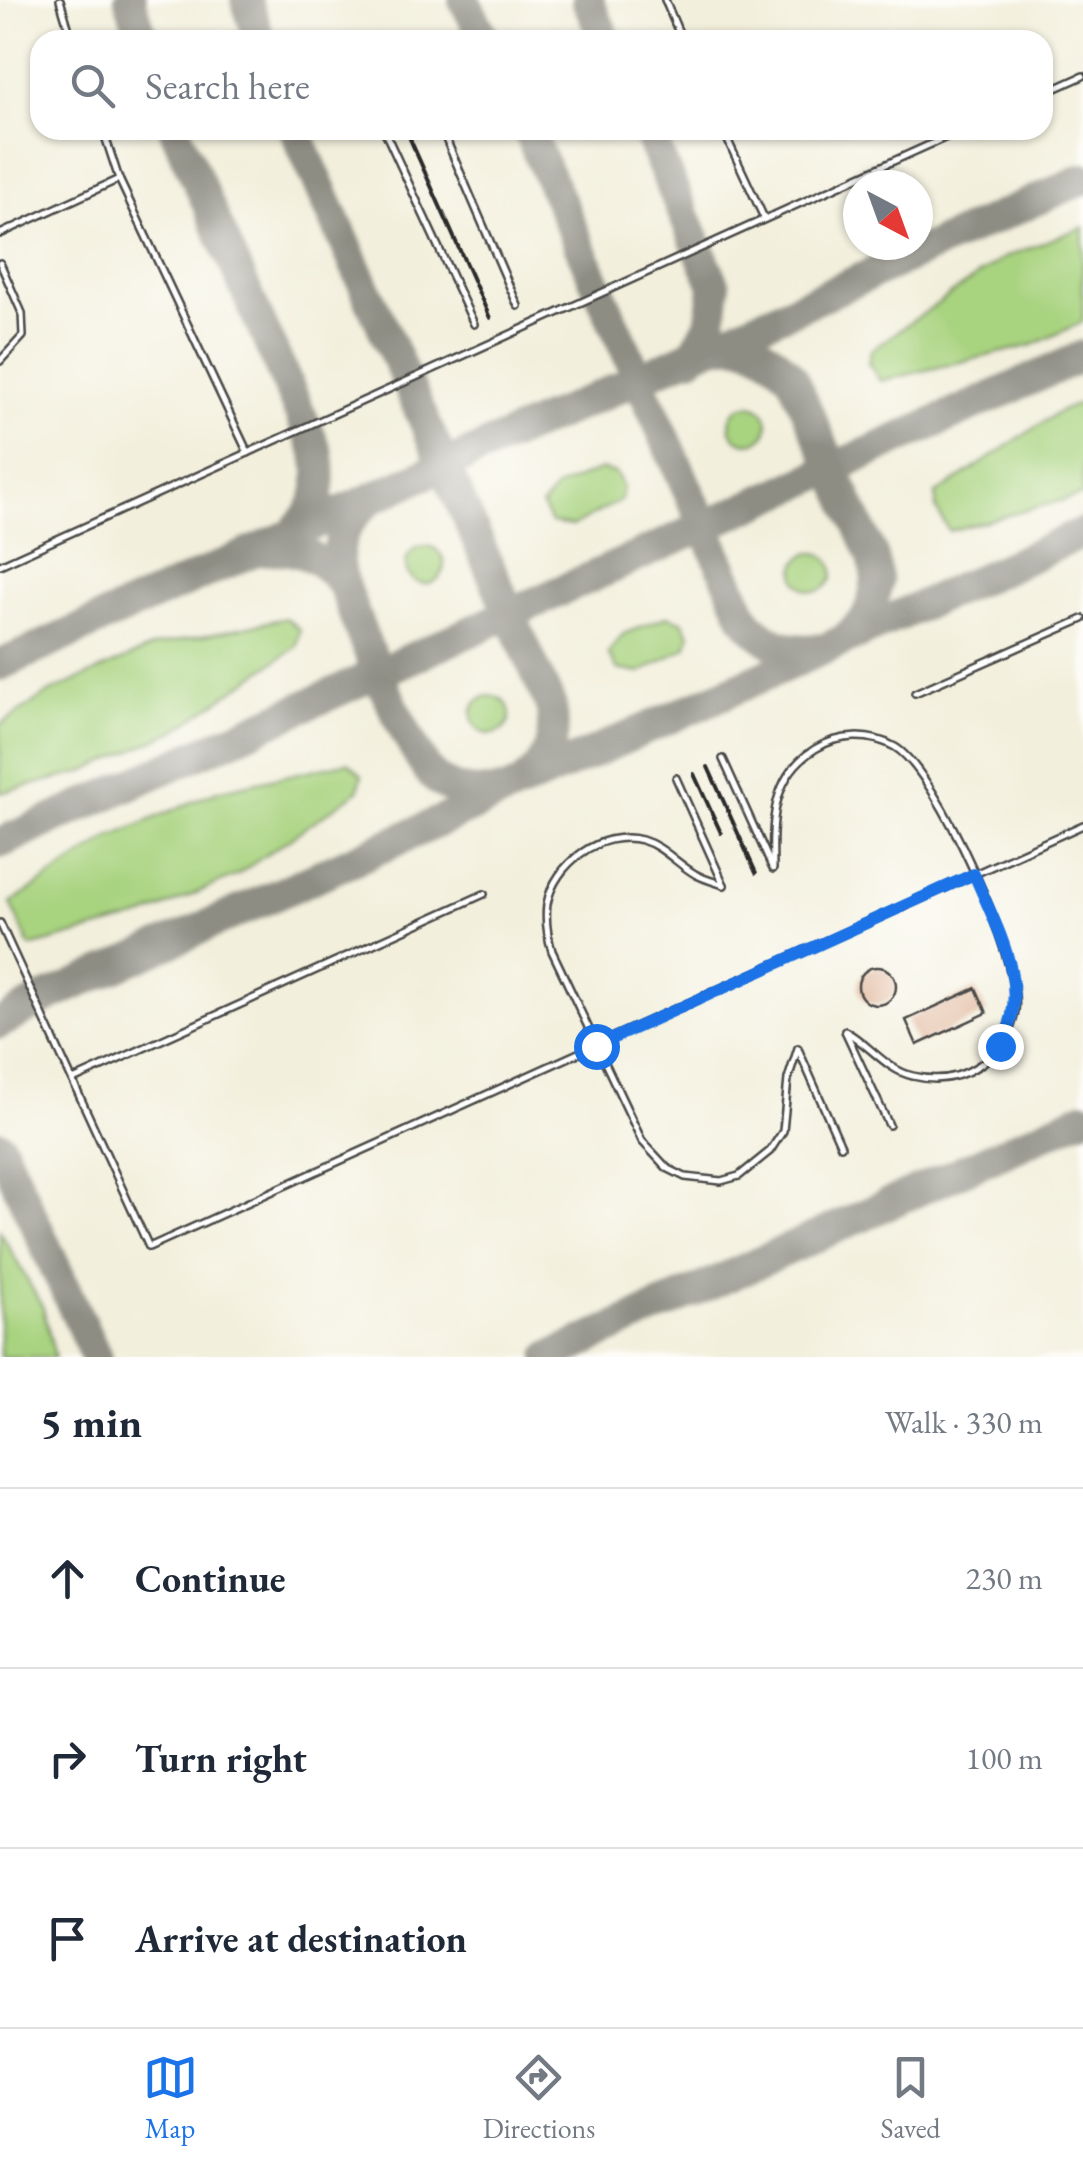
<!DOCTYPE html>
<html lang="en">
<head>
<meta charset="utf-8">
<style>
	:root { --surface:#fff; --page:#f2f2f3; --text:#1f2937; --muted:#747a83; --line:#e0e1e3; --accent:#1a73e8 }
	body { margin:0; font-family:"EB Garamond",serif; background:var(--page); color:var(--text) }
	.compass { position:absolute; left:843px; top:170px; width:90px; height:90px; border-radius:50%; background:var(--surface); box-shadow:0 2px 8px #0004; rotate:139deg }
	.stop { position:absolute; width:30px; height:30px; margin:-22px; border:8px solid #1a73e8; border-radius:50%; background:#fff }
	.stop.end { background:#1a73e8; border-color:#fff; box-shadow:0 2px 10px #0008 }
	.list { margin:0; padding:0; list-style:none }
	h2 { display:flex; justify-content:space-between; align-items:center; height:130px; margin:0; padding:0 40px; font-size:42px }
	h2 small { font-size:32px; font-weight:400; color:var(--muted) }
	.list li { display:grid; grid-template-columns:65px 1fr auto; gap:30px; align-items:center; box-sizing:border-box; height:180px; padding:0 40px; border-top:2px solid var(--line) }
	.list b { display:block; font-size:38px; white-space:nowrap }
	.list em { font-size:32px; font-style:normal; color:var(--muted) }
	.icon { flex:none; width:55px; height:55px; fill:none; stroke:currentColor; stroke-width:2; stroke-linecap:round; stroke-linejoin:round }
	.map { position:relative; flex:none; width:1083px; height:1357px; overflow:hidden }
	.search { position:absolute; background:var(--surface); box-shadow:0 2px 8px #0004; left:30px; right:30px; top:30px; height:110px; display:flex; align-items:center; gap:25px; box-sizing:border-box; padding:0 35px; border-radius:30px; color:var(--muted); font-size:38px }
	.sheet { height:670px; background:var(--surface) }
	nav { display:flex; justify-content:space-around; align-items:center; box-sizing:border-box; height:140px; border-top:2px solid var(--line); background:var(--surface); font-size:28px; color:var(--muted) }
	nav a { display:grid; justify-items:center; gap:5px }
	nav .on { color:var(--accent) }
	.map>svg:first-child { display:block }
</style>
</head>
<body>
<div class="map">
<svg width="1083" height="1357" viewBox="0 0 1083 1357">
	<rect width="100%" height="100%" fill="#fdfcf7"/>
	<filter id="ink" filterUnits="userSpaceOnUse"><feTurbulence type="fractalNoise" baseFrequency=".01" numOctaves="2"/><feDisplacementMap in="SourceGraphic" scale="20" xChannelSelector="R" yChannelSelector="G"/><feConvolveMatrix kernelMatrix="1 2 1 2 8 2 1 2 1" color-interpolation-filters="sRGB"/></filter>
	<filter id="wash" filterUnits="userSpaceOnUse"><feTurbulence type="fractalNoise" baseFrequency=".0048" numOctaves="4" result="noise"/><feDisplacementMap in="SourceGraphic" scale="40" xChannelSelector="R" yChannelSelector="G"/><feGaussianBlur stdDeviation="2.25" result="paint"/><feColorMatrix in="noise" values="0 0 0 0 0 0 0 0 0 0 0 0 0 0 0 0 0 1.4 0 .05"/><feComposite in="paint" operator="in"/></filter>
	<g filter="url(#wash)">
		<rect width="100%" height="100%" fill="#f2efdc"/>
		<!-- green -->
		<g fill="#a8d37f" stroke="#6a7f55" stroke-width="2.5">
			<path d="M1083 227V322L1033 345 880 381 868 363 871 350 1003 258Z"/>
			<path d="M1083 402V495L949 531 936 509V494L1060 411Z"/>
			<circle cx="749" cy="424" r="19"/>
			<path d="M601 469 616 474 623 487 621 500 573 526 551 523 542 506 556 488Z"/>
			<circle cx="425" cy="565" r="19"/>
			<circle cx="814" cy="572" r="19"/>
			<path d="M668 616 682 621 690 634 687 647 640 673 617 669 608 653 623 634Z"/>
			<path d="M286 618 300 630 296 647 175 731 84 772 0 793V725L50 692 155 646Z"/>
			<circle cx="491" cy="715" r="19"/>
			<path d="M348 762 362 775 358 791 237 875 145 916 30 947 11 903 111 837 217 791Z"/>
			<path d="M0 1231 43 1308 55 1357H0Z"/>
		</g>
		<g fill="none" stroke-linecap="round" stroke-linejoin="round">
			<!-- taxiway -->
			<g stroke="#8e8d84" stroke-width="32">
				<path d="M130 0 143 40"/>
				<path d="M246 0 260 40"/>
				<path d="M464 0 485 40"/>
				<path d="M587 0 606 40"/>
				<path d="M175 130 318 454C323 486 319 508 295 530"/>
				<path d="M295 130 551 706C557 737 550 762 524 782"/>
				<path d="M528 130 745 618C764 643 789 653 820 649"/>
				<path d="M647 130 715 286 711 322 691 357"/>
				<path d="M716 345C749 340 770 351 792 377L873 557 877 580 872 605 865 620 847 637"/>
				<path d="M368 502C350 517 338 537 338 561 339 590 412 759 434 777 453 793 476 795 499 792"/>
				<path d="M261 550C297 546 321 556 343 585"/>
				<path d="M0 665 1083 179"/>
				<path d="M0 843 1083 356"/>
				<path d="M0 1023 48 997 1083 533"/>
				<path d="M0 1146 96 1357"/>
				<path d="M550 1357 1083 1116"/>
			</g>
		</g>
		<g id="blocks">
			<!-- building -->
			<g fill="#dba88a">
				<circle cx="877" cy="986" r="19"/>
				<path d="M976 988 987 1013 917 1045 906 1020Z"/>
			</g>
		</g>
	</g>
	<g filter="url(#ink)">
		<use href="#blocks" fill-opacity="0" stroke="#494846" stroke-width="2.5"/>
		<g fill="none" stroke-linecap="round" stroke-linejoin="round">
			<!-- service casing -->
			<g stroke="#494846" stroke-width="10">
				<g id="service">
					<path d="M60 0 72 40"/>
					<path d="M665 0 682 40"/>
					<path d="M1043 94 1083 76"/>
					<path d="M103 130 119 179 248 453"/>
					<path d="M384 130 474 324"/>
					<path d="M442 130 518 306"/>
					<path d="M723 130 764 218"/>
					<path d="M0 234 119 179"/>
					<path d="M0 263 22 313 23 336 0 361"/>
					<path d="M0 565 962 130"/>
					<path d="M915 693 1083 619"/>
					<path d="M723 759 772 867"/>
					<path d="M676 778 724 885"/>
					<path d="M773 869C772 822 771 776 815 749 839 734 870 733 895 747 937 772 1022 962 1015 1011 1012 1033 997 1054 978 1066 958 1079 937 1082 913 1076 886 1070 869 1044 845 1031"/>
					<path d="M724 885C715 882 703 879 695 874 676 863 663 846 642 840 601 829 554 864 547 904 545 921 547 935 552 951L642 1141 667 1168 685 1177 721 1181 739 1176 770 1151 783 1131 788 1079 798 1048"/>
					<path d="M0 923 149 1247 1083 825"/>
					<path d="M846 1033 889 1125"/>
					<path d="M799 1051 841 1146"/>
					<path d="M73 1080 484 894"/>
				</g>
			</g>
			<!-- service -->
			<use href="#service" stroke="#fff" stroke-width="5"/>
			<!-- rail -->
			<g stroke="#2b2b2b" stroke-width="4">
				<path d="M406 130 490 318"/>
				<path d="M708 767 756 873"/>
				<path d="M694 774 721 833"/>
			</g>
		</g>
	</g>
	<g fill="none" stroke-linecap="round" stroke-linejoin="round" filter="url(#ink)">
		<!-- route -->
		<path stroke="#1a73e8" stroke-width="12" d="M596 1046 974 874C997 929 1034 989 1000 1046"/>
	</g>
</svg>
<svg class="compass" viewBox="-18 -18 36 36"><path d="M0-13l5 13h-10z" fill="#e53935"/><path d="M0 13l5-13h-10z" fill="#747a83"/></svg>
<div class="stop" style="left:596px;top:1046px"></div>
<div class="stop end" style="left:1000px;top:1046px"></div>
<div class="search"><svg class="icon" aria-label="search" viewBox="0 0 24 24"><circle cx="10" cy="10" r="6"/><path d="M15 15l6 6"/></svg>Search here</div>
</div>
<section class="sheet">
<h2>5 min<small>Walk · 330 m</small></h2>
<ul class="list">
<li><svg class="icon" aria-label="ahead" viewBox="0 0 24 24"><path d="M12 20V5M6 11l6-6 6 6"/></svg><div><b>Continue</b></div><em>230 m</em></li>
<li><svg class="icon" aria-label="right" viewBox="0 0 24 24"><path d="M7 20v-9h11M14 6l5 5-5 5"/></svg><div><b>Turn right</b></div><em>100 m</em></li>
<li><svg class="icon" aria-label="arrive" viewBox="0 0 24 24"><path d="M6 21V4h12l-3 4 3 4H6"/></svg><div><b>Arrive at destination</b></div></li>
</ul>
</section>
<nav>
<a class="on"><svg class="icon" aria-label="map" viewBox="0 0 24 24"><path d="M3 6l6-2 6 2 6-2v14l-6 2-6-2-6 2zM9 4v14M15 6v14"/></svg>Map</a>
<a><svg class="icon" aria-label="directions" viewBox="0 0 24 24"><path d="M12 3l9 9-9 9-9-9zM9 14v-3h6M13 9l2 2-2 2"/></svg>Directions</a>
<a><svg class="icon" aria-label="saved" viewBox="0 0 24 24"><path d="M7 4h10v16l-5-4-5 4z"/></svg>Saved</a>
</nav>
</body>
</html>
